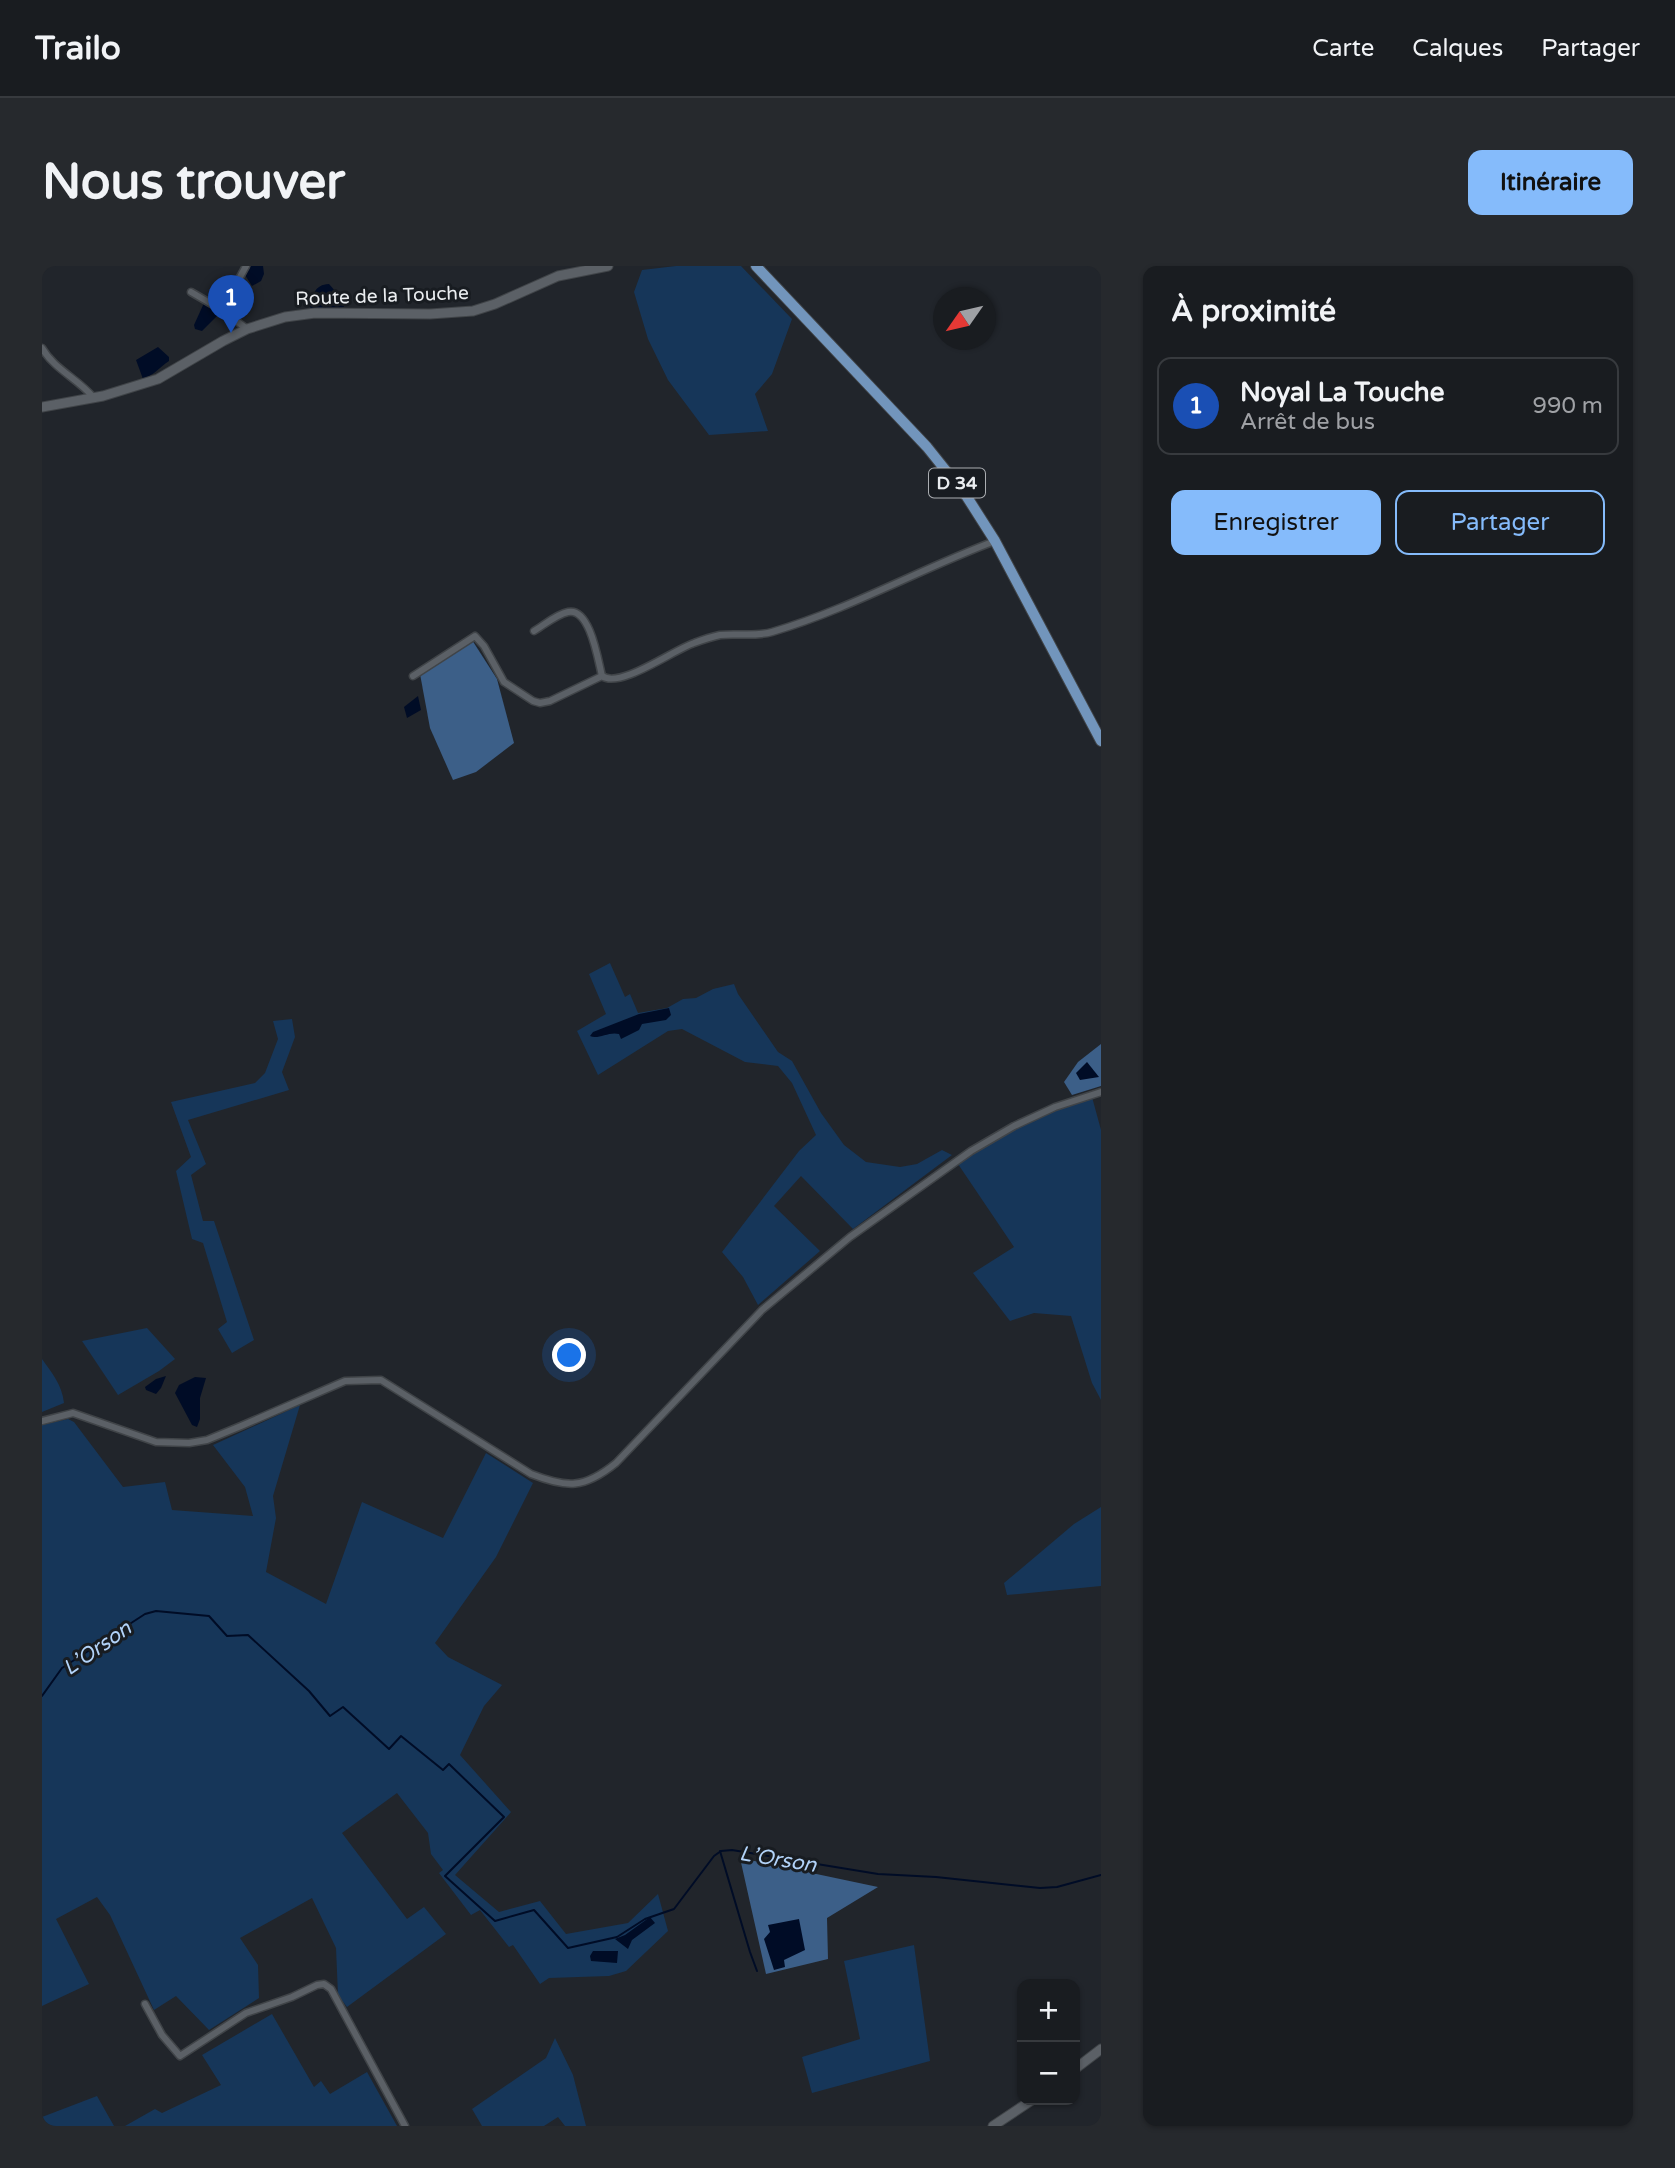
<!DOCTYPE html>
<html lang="fr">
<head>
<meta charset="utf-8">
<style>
	:root { --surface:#191c20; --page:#26292d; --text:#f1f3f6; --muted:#9fa1a5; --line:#373a3e; --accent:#85bbfb }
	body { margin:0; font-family:"Varela Round",sans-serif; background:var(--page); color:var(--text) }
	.controls { position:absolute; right:21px; bottom:21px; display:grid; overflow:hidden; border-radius:14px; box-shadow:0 2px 5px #0004 }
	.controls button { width:63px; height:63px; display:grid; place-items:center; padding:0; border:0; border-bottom:2px solid var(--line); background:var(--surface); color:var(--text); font:35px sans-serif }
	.compass { position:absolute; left:891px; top:21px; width:63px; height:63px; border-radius:50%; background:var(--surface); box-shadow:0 2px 5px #0004; rotate:236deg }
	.you { position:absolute; left:528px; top:1090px; width:24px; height:24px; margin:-18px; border:5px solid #fff; border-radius:50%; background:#1a73e8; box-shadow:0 0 0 10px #1a73e833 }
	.badge { display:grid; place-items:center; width:46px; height:46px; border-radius:50%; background:var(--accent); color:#fff; font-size:23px; font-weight:700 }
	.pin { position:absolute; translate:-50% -58px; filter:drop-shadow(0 2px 4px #0008) }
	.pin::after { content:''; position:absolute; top:37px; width:24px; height:21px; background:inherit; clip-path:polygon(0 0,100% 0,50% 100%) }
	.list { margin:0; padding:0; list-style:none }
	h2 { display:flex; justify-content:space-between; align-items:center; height:91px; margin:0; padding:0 28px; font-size:30px }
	h2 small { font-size:23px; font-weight:400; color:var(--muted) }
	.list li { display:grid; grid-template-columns:46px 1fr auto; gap:21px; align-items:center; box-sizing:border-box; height:98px; margin:0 14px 14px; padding:0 14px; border:2px solid var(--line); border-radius:14px }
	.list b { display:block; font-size:26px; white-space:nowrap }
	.list p { margin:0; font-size:23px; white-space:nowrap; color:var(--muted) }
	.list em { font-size:23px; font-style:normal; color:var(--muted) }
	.actions { display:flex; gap:14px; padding:21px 28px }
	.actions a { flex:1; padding:16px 0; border:2px solid var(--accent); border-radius:14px; text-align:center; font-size:24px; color:var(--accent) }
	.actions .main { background:var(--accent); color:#111 }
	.map { position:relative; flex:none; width:1059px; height:1860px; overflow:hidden; border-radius:14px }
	header { display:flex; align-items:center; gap:42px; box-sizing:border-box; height:98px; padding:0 35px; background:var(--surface); border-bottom:2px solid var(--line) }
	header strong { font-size:33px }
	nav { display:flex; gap:38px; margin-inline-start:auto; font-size:24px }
	.intro { display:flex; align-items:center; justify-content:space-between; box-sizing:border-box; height:168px; padding:0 42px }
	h1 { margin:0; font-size:49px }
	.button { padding:18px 32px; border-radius:14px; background:var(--accent); color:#111; font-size:24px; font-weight:700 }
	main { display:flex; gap:42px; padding:0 42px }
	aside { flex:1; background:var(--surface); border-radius:14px; box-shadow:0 2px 5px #0004 }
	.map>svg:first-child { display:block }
</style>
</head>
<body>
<header>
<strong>Trailo</strong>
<nav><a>Carte</a><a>Calques</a><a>Partager</a></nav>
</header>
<div class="intro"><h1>Nous trouver</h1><a class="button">Itinéraire</a></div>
<main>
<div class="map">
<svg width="1059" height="1860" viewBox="0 0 1059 1860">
	<rect width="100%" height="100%" fill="#21252b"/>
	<!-- green -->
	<g fill="#163659">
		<path d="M634 0H699L750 53 730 108 713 128 726 165 667 169 626 114 606 73 592 26 600 4Z"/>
		<path d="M568 697 583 731 588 728 596 747 625 742 641 733 654 732 671 723 692 718 696 728 736 786 750 795 779 847 802 879 824 896 858 901 875 898 900 884 910 889 811 963 759 910 732 940 778 985 716 1039 701 1011 680 986 757 885 774 869 750 817 736 800 703 796 640 763 626 765 556 809 535 765 564 748 547 708Z"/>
		<path d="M250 753 253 771 240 806 247 824 146 854 164 898 149 909 161 955H172L212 1074 190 1087 176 1063 185 1056 161 977 150 973 134 905 149 891 129 836 213 817 223 807 236 773 231 755Z"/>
		<path d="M1050 831 1059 864V1134L1050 1117 1029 1050 992 1047 968 1055 931 1007 972 981 916 898 970 864 1006 847Z"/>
		<path d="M105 1062 133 1093 117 1105 76 1129 40 1075Z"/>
		<path d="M0 1093C10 1107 20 1119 22 1137L0 1146Z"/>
		<path d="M258 1139 231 1230 234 1252 224 1306 284 1338 320 1236 401 1272 444 1187 491 1217 454 1291 393 1377 406 1391 460 1419 442 1440 418 1489 469 1546 413 1609 457 1646 498 1635 524 1668 586 1657 616 1628 626 1665 584 1705 567 1710 507 1712 498 1718 471 1679 467 1681 438 1644 429 1649 397 1607 401 1604 389 1588 386 1567 355 1527 300 1567 365 1653 382 1641 404 1668 305 1741 296 1729 294 1682 270 1632 198 1672 216 1699 217 1732 167 1764 134 1730 112 1744 68 1649 55 1631 14 1653 47 1718 0 1740V1159L26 1153 32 1156 81 1221 123 1216 130 1244 211 1250 203 1221 171 1179Z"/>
		<path d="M1059 1241V1320L965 1329 962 1317 1032 1258Z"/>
		<path d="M872 1679 888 1795 770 1827 760 1791 818 1773 802 1695Z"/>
		<path d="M230 1748 272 1821 279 1815 288 1828 325 1806 355 1860H83L113 1843 120 1847 179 1819 160 1789Z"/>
		<path d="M513 1772 531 1809 544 1860H523L516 1851 502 1860H440L430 1843 504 1792Z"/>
		<path d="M55 1830 72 1860H0V1851Z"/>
	</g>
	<!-- forest -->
	<g fill="#3c5f88">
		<path d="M430 374 455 413 472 477 434 506 411 514 388 462 378 408Z"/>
		<path d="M1059 778V820L1030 829 1022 816 1036 796Z"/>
		<path d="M698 1592 836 1621 785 1652 786 1693 724 1708Z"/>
	</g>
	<!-- water -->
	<g fill="#000c26">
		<path d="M209 0H221L222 8 219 15 210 20 203 9Z"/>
		<path d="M287 18 301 34 302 41 269 42 267 40C272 28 272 19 287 18Z"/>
		<path d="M162 37 179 46 160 65 153 63 152 59Z"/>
		<path d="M116 81 127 91V95C118 101 112 109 101 113L94 94Z"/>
		<path d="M376 430 379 444 365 452 362 441Z"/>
		<path d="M627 742 629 749 624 754 600 758 597 764 579 773 577 768C567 765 556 774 548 770L551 766 597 748Z"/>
		<path d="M1045 796 1057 811 1038 814 1034 807Z"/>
		<path d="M124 1110 119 1122 114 1128 104 1124 103 1121 114 1113Z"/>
		<path d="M153 1111 164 1112 158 1132V1153L155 1161 150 1159 133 1127 137 1119Z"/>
		<path d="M608 1651 613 1657 590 1674 586 1683 573 1673 583 1669Z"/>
		<path d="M757 1653 763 1684 742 1694 743 1701 732 1704 722 1673 728 1666 726 1659Z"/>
		<path d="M551 1685H576L575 1697 549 1695 548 1690Z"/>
	</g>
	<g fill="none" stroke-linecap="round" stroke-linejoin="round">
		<!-- stream -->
		<g stroke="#000c26" stroke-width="2">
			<path d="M0 1430 20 1402 103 1348 114 1345 167 1350 185 1370 206 1369 267 1425 288 1450 301 1441 347 1483 359 1470 401 1504 407 1498 462 1551 403 1610 453 1655 492 1644 526 1682 575 1671 603 1653 632 1643 672 1590 679 1585 690 1584 836 1608 894 1611 998 1622 1015 1621 1059 1609"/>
			<path d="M678 1585 708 1686 715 1705"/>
		</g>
		<!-- street casing -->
		<g stroke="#404448" stroke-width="9">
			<g id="street">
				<path d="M149 26 180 44 205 63"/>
				<path d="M180 44 204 0"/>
				<path d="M0 82C12 103 36 113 51 131"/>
				<path d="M492 365C502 359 515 348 526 346 548 341 556 394 560 410"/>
				<path d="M371 410 433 370 442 380 462 416 491 435 498 437 508 435 560 410C578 423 631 384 652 377 660 374 669 371 678 369 695 367 713 371 730 366 808 343 878 303 953 275"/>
				<path d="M0 1155 31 1147 114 1176 147 1177 165 1174 199 1160 303 1115 339 1114 489 1208C525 1222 542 1223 574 1197L720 1044 808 971 929 885 972 860 1013 841 1059 826"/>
				<path d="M103 1738 120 1769 138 1790 204 1747 250 1731 275 1719 282 1718 289 1723 363 1860"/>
			</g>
		</g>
		<!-- secondary casing -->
		<g stroke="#404448" stroke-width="11">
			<g id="secondary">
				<path d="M0 141 61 130 116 113 181 75 205 63 243 51 273 47 388 48 431 45 453 38 516 10 566 0"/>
				<path d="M1033 1803 1059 1783"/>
				<path d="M951 1860 990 1834"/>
			</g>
		</g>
		<!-- primary casing -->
		<g stroke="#404448" stroke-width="12">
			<path id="primary" d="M714 0 885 181 925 231 953 275 1059 475"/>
		</g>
		<!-- street -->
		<use href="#street" stroke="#5b6066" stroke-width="6"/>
		<!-- secondary -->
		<use href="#secondary" stroke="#5b6066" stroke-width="9"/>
		<!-- primary -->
		<use href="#primary" stroke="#7295bc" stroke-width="10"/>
	</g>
	<g text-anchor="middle" stroke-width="6" stroke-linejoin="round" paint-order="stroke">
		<!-- shield labels -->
		<rect fill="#181c21" stroke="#abaeb2" stroke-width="2" x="887" y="202.5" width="56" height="29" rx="5"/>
		<g font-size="18" font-weight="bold" fill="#eaedf0">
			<text x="915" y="223">D 34</text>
		</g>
		<!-- street labels -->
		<g font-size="19" fill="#eaedf0" stroke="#181c21">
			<text transform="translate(340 29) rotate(-2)" y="7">Route de la Touche</text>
		</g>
		<!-- water labels -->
		<g font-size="21" font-style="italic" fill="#b2d3f9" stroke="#181c21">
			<text transform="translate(55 1382) rotate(-35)" y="7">L’Orson</text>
			<text transform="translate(736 1593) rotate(9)" y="7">L’Orson</text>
		</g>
	</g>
</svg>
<div class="controls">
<button>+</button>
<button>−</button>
</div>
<svg class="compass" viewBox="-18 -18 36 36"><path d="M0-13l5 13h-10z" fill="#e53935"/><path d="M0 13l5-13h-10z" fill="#9fa1a5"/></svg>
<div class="you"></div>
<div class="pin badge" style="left:189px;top:67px;background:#1a4fb4">1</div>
</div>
<aside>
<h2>À proximité<small></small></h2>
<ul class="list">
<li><span class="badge" style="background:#1a4fb4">1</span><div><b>Noyal La Touche</b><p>Arrêt de bus</p></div><em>990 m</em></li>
</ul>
<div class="actions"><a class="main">Enregistrer</a><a>Partager</a></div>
</aside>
</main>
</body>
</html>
